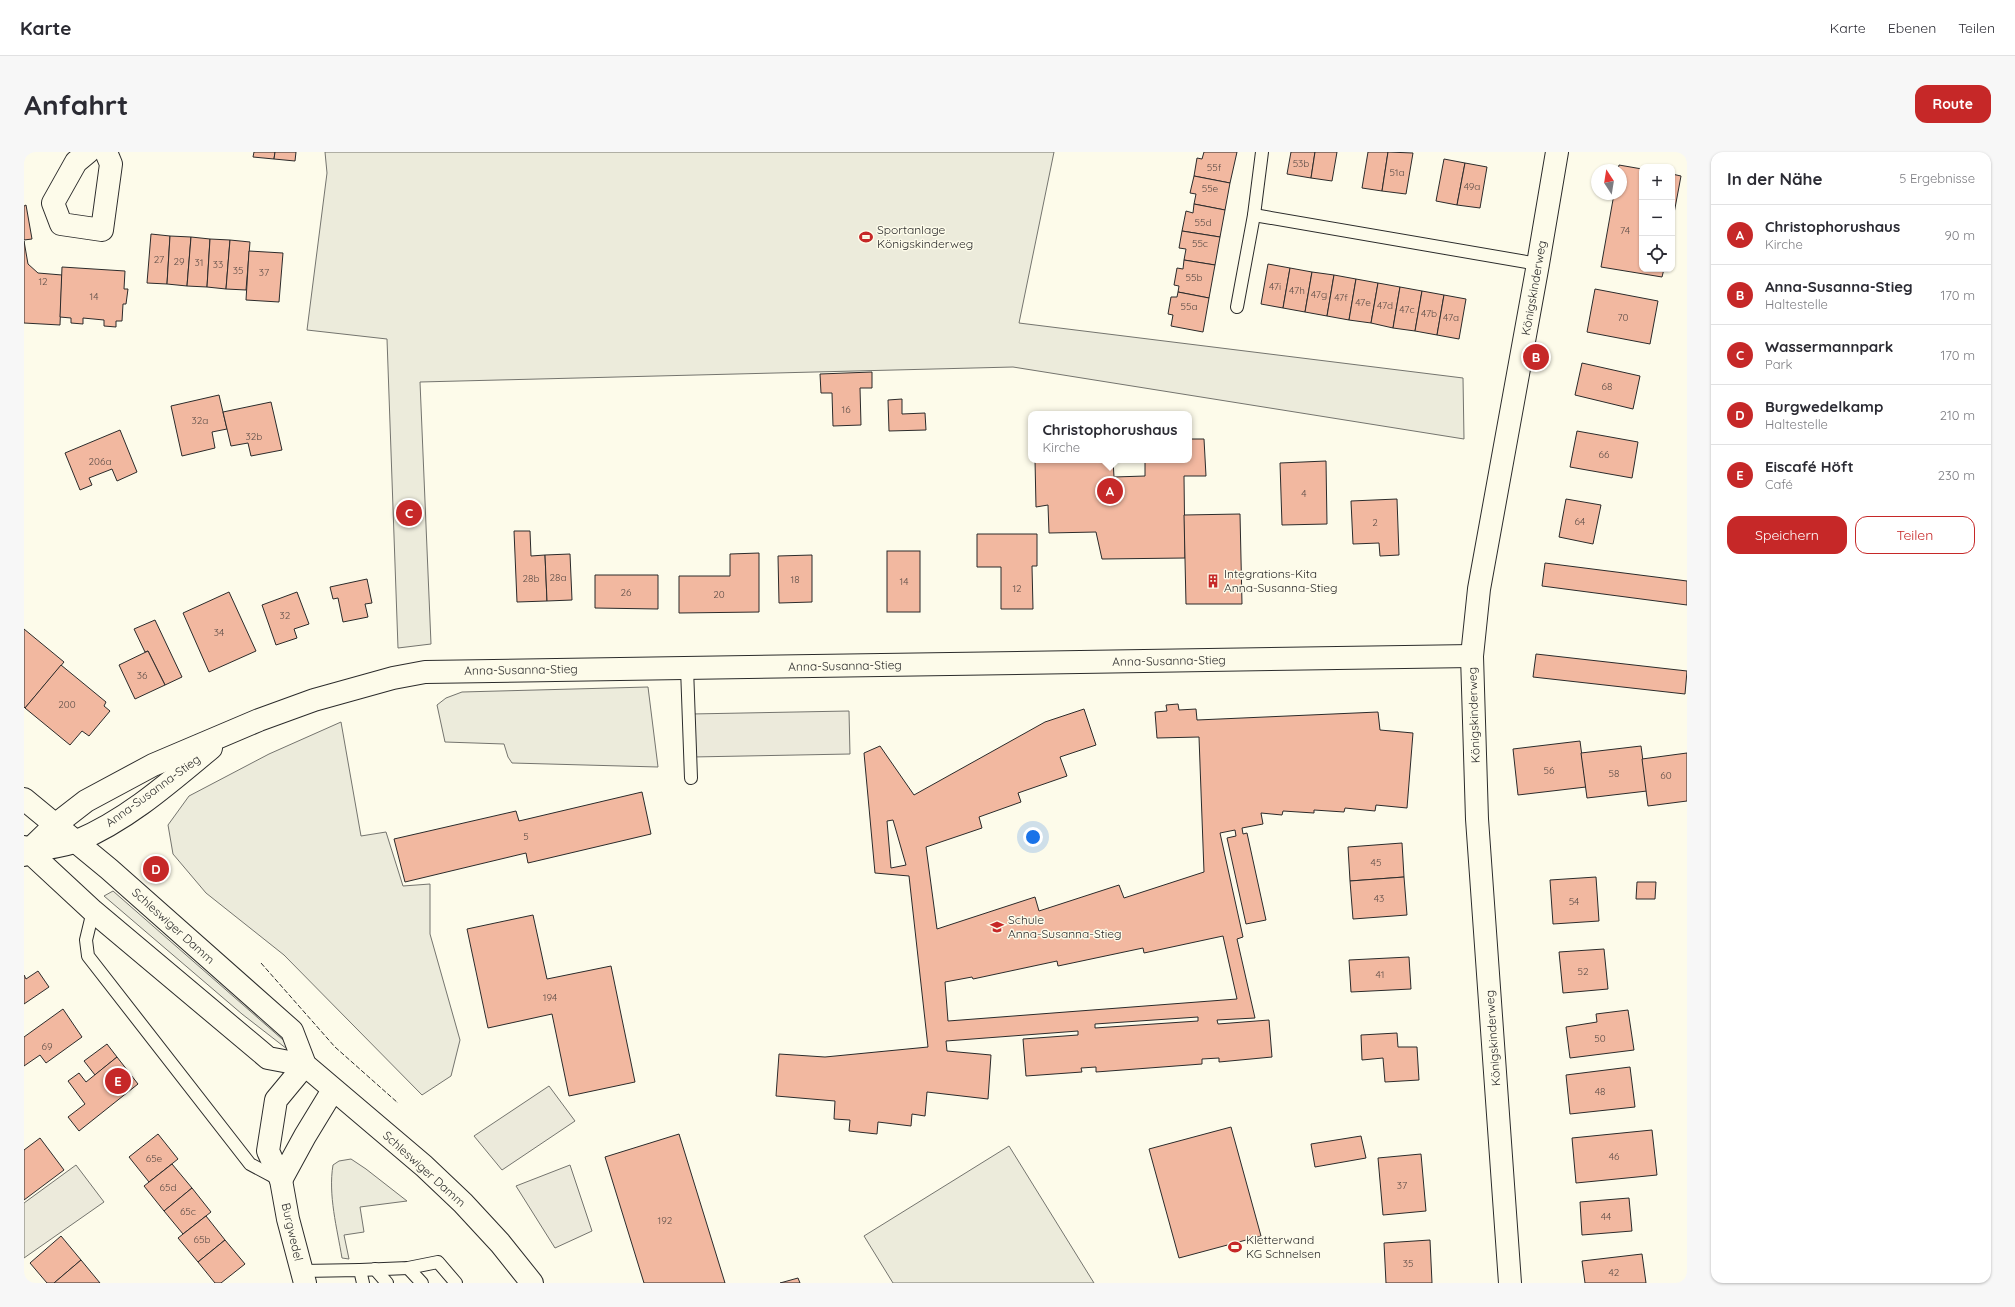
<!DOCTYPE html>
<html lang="de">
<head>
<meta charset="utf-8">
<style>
	:root { --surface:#fff; --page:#f7f7f7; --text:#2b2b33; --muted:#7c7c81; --line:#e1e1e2; --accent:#c62828 }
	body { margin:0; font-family:Quicksand,sans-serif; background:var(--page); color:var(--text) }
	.controls { position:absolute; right:12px; top:12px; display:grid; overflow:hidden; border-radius:8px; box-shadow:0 1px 3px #0004 }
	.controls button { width:36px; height:36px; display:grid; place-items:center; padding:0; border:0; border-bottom:1px solid var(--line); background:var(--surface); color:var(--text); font:20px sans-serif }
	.compass { position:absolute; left:1567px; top:12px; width:36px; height:36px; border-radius:50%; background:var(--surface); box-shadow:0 1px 3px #0004; rotate:348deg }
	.you { position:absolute; left:1009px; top:685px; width:14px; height:14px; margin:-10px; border:3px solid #fff; border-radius:50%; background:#1a73e8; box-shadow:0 0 0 6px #1a73e833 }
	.badge { display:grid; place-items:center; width:26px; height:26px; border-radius:50%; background:var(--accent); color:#fff; font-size:13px; font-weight:700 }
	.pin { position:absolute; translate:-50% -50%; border:2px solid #fff; box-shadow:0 1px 4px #0006 }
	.popup { position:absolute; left:1004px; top:259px; width:164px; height:52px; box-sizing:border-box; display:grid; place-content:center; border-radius:8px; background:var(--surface); filter:drop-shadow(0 1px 3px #0005); font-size:13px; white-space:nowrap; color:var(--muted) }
	.popup b { font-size:15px; color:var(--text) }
	.popup::after { content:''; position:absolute; left:50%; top:100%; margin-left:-8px; border:8px solid transparent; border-top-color:var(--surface) }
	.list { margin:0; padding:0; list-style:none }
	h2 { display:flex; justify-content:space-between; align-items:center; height:52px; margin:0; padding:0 16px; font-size:17px }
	h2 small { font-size:13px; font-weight:400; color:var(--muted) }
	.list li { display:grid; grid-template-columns:26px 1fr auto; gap:12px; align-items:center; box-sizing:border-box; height:60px; padding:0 16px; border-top:1px solid var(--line) }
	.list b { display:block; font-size:15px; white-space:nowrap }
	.list p { margin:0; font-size:13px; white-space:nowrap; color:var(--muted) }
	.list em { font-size:13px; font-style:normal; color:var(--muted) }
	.actions { display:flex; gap:8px; padding:12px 16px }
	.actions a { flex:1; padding:9px 0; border:1px solid var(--accent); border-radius:12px; text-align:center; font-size:14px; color:var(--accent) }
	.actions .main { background:var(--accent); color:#fff }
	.icon { flex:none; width:22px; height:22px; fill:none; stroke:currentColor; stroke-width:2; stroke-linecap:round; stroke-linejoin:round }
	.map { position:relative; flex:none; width:1663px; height:1131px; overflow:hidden; border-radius:12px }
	header { display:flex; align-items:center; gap:24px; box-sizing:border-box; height:56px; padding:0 20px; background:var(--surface); border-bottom:1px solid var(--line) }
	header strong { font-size:19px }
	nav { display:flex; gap:22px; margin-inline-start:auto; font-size:14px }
	.intro { display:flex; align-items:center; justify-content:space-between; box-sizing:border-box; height:96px; padding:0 24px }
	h1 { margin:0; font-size:28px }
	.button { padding:10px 18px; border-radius:12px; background:var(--accent); color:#fff; font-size:14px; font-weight:700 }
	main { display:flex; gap:24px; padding:0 24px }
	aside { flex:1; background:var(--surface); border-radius:12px; box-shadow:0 1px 3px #0004 }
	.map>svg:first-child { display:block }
</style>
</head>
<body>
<header>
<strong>Karte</strong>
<nav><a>Karte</a><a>Ebenen</a><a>Teilen</a></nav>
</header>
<div class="intro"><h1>Anfahrt</h1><a class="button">Route</a></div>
<main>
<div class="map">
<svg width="1663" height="1131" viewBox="0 0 1663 1131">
	<rect width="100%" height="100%" fill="#fdfbea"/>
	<!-- green -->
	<g fill="#ecebdb" stroke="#74746e">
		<path d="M301 0H1030L995 171 1439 226 1440 287 989 215 396 230 407 492 374 496 363 187 283 178 303 21Z"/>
		<path d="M624 535 634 615 488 611 484 605 480 592 421 590 413 553 422 546 438 540Z"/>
		<path d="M317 570 337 684 362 680 379 734 406 732V782L436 888 427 924 398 943 260 803 182 741 149 702 144 673 165 644 245 602Z"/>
		<path d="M89 739 274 901 272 904 218 862 80 744Z"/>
		<path d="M985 994 1070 1131H869L840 1084Z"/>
		<path d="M327 1007 342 1017 383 1049 336 1055 340 1080 320 1083 325 1107 318 1106C313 1076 304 1043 309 1013L315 1009Z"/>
	</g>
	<!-- parking -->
	<g fill="#eceadb" stroke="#74746e">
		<path d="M825 559 826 602 668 605 667 562Z"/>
		<path d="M525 934 551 969 478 1018 450 984Z"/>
		<path d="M52 1013 80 1050 0 1106V1051Z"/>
		<path d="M546 1013 568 1079 531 1096 492 1034Z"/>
	</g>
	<!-- building -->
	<g fill="#f2b8a0" stroke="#2b2b2b" fill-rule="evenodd">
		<path d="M230 0H251L250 7 229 5Z"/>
		<path d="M251 0H272L271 9 250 7Z"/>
		<path d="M1180 0H1213L1206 31 1170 24 1173 6 1178 7Z"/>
		<path d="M1267 0H1291L1287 26 1263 22Z"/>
		<path d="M1291 0H1313L1308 29 1287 26Z"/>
		<path d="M1344 0H1364L1358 39 1338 36Z"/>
		<path d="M1364 0 1389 1 1382 42 1358 39Z"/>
		<path d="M1420 7 1441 11 1433 53 1412 49Z"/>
		<path d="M1441 11 1463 15 1456 56 1433 53Z"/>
		<path d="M1595 13 1618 17V117H1640L1638 125 1577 115 1590 42H1597V18H1594Z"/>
		<path d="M1648 22 1657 24 1648 72Z"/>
		<path d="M1170 24 1206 31 1201 58 1170 52 1172 42 1166 41Z"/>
		<path d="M1170 52 1201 58 1196 85 1158 79 1162 59 1169 61Z"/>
		<path d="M2 53 8 87 0 88V54Z"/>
		<path d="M1158 79 1196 85 1191 113 1160 108 1162 97 1155 96Z"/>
		<path d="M127 82 146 84 143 132 123 131Z"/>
		<path d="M146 84 167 85 163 134 143 132Z"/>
		<path d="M167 85 186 87 183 135 163 134Z"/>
		<path d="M186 87 206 88 202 137 183 135Z"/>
		<path d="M206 88 226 90 222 138 202 137Z"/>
		<path d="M0 89 4 112 14 121 38 123 36 173 0 171Z"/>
		<path d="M225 99 259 101 255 150 222 148Z"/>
		<path d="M1160 108 1191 113 1185 146 1154 140 1155 134 1150 133 1153 116 1159 117Z"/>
		<path d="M1244 112 1266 116 1259 156 1237 152Z"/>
		<path d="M38 115 101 119 100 137H104L102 152H99L98 169H92V175L80 174V168L59 166V172L47 171V166L36 165Z"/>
		<path d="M1266 116 1288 120 1281 160 1259 156Z"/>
		<path d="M1288 120 1310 123 1303 164 1281 160Z"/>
		<path d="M1310 123 1332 127 1325 168 1303 164Z"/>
		<path d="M1332 127 1354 131 1347 171 1325 168Z"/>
		<path d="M1354 131 1376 135 1369 176 1347 171Z"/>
		<path d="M1376 135 1398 139 1391 179 1369 176Z"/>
		<path d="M1571 137 1634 149 1626 192 1563 180Z"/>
		<path d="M1398 139 1420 143 1413 183 1391 179Z"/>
		<path d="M1154 140 1185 146 1179 180 1147 174 1149 163 1144 162 1147 145H1153Z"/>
		<path d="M1420 143 1442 147 1435 187 1413 183Z"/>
		<path d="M1558 211 1616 224 1609 257 1551 243Z"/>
		<path d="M848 220V236H836L837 273 809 274 808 241H797L796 222Z"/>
		<path d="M195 243 203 277 188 280 191 296 158 304 147 254Z"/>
		<path d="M878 247V262L901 261 902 278 865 279 864 248Z"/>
		<path d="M247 250 258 298 227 304 224 291 207 294 199 260Z"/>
		<path d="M96 278 113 320 93 329 88 317 65 326 68 333 56 338 41 301Z"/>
		<path d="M1553 279 1614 290 1608 326 1546 315Z"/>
		<path d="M1165 287H1180L1182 324H1160L1161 406 1078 407 1072 380 1025 381 1024 353 1012 355 1011 308H1089L1090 325 1121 324V310L1124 308H1165Z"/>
		<path d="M1302 309 1303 372 1258 373 1256 311Z"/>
		<path d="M1373 347 1375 403 1356 404 1355 391 1329 392 1327 349Z"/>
		<path d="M1542 347 1577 353 1569 392 1535 385Z"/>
		<path d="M1216 362 1218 452H1162L1160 363Z"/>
		<path d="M490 379H506L507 404 521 403 523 449 493 450Z"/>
		<path d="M953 382H1013V414H1008L1009 457H977V415H953Z"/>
		<rect x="863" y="399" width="33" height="61"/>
		<path d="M735 401V460L655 461V424H706V402Z"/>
		<path d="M546 402 548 448 523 449 521 403Z"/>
		<path d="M788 403V450L755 451 754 404Z"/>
		<path d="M1521 411 1663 429V453L1518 434Z"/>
		<path d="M571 423H634V457L571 456Z"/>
		<path d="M343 427 348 451 341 452 344 465 319 470 314 446 309 447 306 435Z"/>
		<path d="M205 440 232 499 185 520 159 461Z"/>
		<path d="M273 440 285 472 270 477 273 486 252 493 238 453Z"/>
		<path d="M131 468 158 525 141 533 124 499 121 500 110 477Z"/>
		<path d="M0 477 40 510 1 556 0 555Z"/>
		<path d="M124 499 141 533 111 547 95 513Z"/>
		<path d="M1512 502 1663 519 1661 542 1509 525Z"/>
		<path d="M37 513 82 550 80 554 86 559 65 584 58 579 46 593 1 556Z"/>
		<path d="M1154 552 1155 558 1172 557 1173 568 1354 560 1356 578 1389 581 1383 656 1352 653 1351 659 1321 656 1320 660 1290 658V661L1259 659 1258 663 1237 661 1239 672 1218 676 1219 682 1223 681 1242 768 1222 772 1203 686 1212 684 1211 678 1196 681 1219 785 1213 787 1231 866 1193 868 1194 872 1245 868 1248 905 1195 910V906L1178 907V912L1072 920V915L1057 916 1058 920 1002 924 999 887 1054 883V879L922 889 923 899 967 903 964 947 903 940 901 964 888 962 887 974 854 970 853 982 825 979 826 968 810 967 811 949 752 944 755 902 801 905 904 895 885 724 851 721 840 601 856 594 890 643 1021 570 1060 557 1072 593 1036 605 1043 624 994 641 997 650 955 665 958 676 902 695 913 777 1011 745 1015 759 1095 733 1100 746 1180 720 1175 585 1133 586 1131 560 1143 559 1142 553ZM869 668 882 713 867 716 863 669ZM1199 784 1213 847 924 869 921 830 948 825 949 827 1033 809 1034 814 1119 796 1120 801ZM1174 865V869L1071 876V872Z"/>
		<path d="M1556 589 1562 635 1494 643 1489 597Z"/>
		<path d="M1617 594 1623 639 1563 646 1557 601Z"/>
		<path d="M1663 601V649L1624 654 1618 607Z"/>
		<path d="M618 640 627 682 504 711 502 701 381 730 370 687 492 659 495 669Z"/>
		<path d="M1378 691 1380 725 1326 729 1324 695Z"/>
		<path d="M1380 725 1383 763 1329 767 1326 729Z"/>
		<path d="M1572 725 1575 769 1529 772 1526 728Z"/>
		<path d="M1613 730H1632L1631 747H1612Z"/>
		<path d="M509 763 523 827 587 814 611 930 545 944 528 862 464 876 443 777Z"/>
		<path d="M1580 797 1584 837 1539 841 1535 800Z"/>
		<path d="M1385 805 1387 837 1327 840 1325 808Z"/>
		<path d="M14 819 25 835 0 852V823L2 827Z"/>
		<path d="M39 857 58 885 22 911 16 903 0 914V885Z"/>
		<path d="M1604 858 1610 898 1546 906 1542 875 1573 870 1572 862Z"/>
		<path d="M1373 881 1374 895H1393L1395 928 1361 930 1359 906 1338 908 1337 883Z"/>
		<path d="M83 892 93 905 71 923 60 909Z"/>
		<path d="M93 905 114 932 55 979 44 965 61 952 44 929 55 921 62 930Z"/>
		<path d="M1606 915 1611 955 1546 962 1542 923Z"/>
		<path d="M1207 975 1237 1084 1155 1106 1125 997Z"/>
		<path d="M1628 978 1633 1023 1552 1031 1548 986Z"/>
		<path d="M134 982 154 1007 125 1030 105 1005Z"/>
		<path d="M655 982 701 1131H620L581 1005Z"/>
		<path d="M1337 984 1342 1006 1291 1015 1287 992Z"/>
		<path d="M16 986 40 1018 0 1048V998Z"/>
		<path d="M1397 1002 1402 1059 1359 1063 1354 1006Z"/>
		<path d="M148 1012 168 1036 140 1059 120 1034Z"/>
		<path d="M168 1036 187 1060 159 1082 140 1059Z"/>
		<path d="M1605 1046 1608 1079 1558 1083 1556 1050Z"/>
		<path d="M182 1064 201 1088 174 1110 154 1086Z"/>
		<path d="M37 1084 57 1108 30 1131H23L6 1111Z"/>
		<path d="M201 1088 221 1112 197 1131H191L174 1110Z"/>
		<path d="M1406 1088 1408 1131H1362L1360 1091Z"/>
		<path d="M1618 1102 1622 1131H1561L1558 1109Z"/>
		<path d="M57 1108 76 1131H30Z"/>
		<path d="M774 1126 776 1131H756Z"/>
	</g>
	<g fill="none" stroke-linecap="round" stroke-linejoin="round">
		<!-- lane casing -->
		<g stroke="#2b2b2b" stroke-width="14">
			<g id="lane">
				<path d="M1230 63 1514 112"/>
				<path d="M1213 155 1230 63 1238 0"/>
				<path d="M663 516 667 626"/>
				<path d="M69 759 62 788 64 804 226 1012 256 1028"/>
				<path d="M384 1116 398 1131"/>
				<path d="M351 1117 363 1131"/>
				<path d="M336 1118 384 1116 414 1110 432 1131"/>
				<path d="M278 1119 336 1118 339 1131"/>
			</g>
		</g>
		<!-- street casing -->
		<g stroke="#2b2b2b" stroke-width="24">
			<g id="street">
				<path d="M64 0 52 10 29 51 37 72 78 78 87 12 82 0"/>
				<path d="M5 699C20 696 39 695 53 689 103 668 145 631 187 596"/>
				<path d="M0 703 31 673 62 649 129 613 235 568 290 548 369 526 401 520 1448 504"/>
				<path d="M257 1028 281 984 309 938"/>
				<path d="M281 1131 264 1067 257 1028 244 999 252 948 281 913"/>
				<path d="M1486 1131 1453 667 1448 504 1455 437 1514 112 1533 0"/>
			</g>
		</g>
		<!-- secondary casing -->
		<g stroke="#2b2b2b" stroke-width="24">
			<g id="secondary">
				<path d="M0 647 85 717 268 879 281 913 400 1014 439 1051 476 1091 508 1131"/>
				<path d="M0 695 69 759 244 906 281 913"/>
			</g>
		</g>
		<!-- lane -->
		<use href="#lane" stroke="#fdfbea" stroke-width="12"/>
		<!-- street -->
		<use href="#street" stroke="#fdfbea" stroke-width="22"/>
		<!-- secondary -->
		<use href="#secondary" stroke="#fdfbea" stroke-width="22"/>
		<!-- fence -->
		<path stroke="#2b2b2b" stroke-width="1" stroke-dasharray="5 2" stroke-linecap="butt" d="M237 811 311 895 374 951"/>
	</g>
	<!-- icons -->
	<defs>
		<g id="stadium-bare" transform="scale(1.08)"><path d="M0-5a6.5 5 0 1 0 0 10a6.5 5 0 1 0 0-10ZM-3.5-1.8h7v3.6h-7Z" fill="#c62828" stroke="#fdfbea" stroke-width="2.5" paint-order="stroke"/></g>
		<g id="building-bare" transform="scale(1.08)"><path d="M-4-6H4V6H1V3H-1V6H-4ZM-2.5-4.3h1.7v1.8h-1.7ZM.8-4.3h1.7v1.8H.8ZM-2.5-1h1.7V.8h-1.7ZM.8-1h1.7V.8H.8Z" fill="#c62828" stroke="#fdfbea" stroke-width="2.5" paint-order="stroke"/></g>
		<g id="school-bare" transform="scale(1.08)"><path d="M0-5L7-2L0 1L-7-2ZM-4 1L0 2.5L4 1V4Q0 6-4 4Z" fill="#c62828" stroke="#fdfbea" stroke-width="2.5" paint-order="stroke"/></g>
	</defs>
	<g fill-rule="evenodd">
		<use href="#stadium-bare" x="842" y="85"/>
		<use href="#building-bare" x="1189" y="429"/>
		<use href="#school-bare" x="973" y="775"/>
		<use href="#stadium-bare" x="1211" y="1095"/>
	</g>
	<g text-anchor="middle" stroke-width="3" stroke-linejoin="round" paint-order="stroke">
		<!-- number labels -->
		<g font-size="10" fill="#5d4e48">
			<text x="1277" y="15">53b</text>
			<text x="1190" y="19">55f</text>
			<text x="1373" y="24">51a</text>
			<text x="1448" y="38">49a</text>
			<text x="1186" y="40">55e</text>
			<text x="1179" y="74">55d</text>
			<text x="1601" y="82">74</text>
			<text x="1176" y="95">55c</text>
			<text x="135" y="111">27</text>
			<text x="155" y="113">29</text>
			<text x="175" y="114">31</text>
			<text x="194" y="116">33</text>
			<text x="214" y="122">35</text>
			<text x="240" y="124">37</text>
			<text x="1170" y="129">55b</text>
			<text x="19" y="133">12</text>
			<text x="1251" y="138">47i</text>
			<text x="1273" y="142">47h</text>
			<text x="1295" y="146">47g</text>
			<text x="70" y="148">14</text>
			<text x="1317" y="149">47f</text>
			<text x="1339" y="154">47e</text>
			<text x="1361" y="157">47d</text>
			<text x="1165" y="158">55a</text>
			<text x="1383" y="161">47c</text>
			<text x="1405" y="165">47b</text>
			<text x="1427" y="169">47a</text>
			<text x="1599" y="169">70</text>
			<text x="1583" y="238">68</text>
			<text x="822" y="261">16</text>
			<text x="176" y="272">32a</text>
			<text x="230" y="288">32b</text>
			<text x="1580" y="306">66</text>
			<text x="76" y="313">206a</text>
			<text x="1280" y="345">4</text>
			<text x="1556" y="373">64</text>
			<text x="1351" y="374">2</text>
			<text x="534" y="429">28a</text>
			<text x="507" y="430">28b</text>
			<text x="771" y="431">18</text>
			<text x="880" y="433">14</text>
			<text x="993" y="440">12</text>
			<text x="602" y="444">26</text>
			<text x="695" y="446">20</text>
			<text x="261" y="467">32</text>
			<text x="195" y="484">34</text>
			<text x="118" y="527">36</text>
			<text x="43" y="556">200</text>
			<text x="1525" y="622">56</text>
			<text x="1590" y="625">58</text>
			<text x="1642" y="627">60</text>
			<text x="502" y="688">5</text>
			<text x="1352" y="714">45</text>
			<text x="1355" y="750">43</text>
			<text x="1550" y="753">54</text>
			<text x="1559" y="823">52</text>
			<text x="1356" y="826">41</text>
			<text x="526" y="849">194</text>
			<text x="1576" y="890">50</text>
			<text x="23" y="898">69</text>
			<text x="1576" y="943">48</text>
			<text x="1590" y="1008">46</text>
			<text x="130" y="1010">65e</text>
			<text x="1378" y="1037">37</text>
			<text x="144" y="1039">65d</text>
			<text x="164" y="1063">65c</text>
			<text x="1582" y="1068">44</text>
			<text x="641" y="1072">192</text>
			<text x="178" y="1091">65b</text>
			<text x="1384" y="1115">35</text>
			<text x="1590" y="1124">42</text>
		</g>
		<!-- poi labels -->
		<g font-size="12" fill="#2b2b2b" stroke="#fdfbea" text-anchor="start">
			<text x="853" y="82">Sportanlage<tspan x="853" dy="14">Königskinderweg</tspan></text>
			<text x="1200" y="426">Integrations-Kita<tspan x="1200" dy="14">Anna-Susanna-Stieg</tspan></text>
			<text x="984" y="772">Schule<tspan x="984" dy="14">Anna-Susanna-Stieg</tspan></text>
			<text x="1222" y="1092">Kletterwand<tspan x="1222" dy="14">KG Schnelsen</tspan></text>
		</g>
		<!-- street labels -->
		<g font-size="12" fill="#2b2b2b" stroke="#fdfbea">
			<text transform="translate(1510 136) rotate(-80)" y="4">Königskinderweg</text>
			<text transform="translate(1145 509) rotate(-1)" y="4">Anna-Susanna-Stieg</text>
			<text transform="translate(821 514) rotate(-1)" y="4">Anna-Susanna-Stieg</text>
			<text transform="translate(497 518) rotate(-1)" y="4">Anna-Susanna-Stieg</text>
			<text transform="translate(1450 563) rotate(-92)" y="4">Königskinderweg</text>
			<text transform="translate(129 639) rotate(-36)" y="4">Anna-Susanna-Stieg</text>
			<text transform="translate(149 774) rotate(42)" y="4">Schleswiger Damm</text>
			<text transform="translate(1469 886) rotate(-94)" y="4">Königskinderweg</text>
			<text transform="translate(400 1017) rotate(42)" y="4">Schleswiger Damm</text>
			<text transform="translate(268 1080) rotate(77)" y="4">Burgwedel</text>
		</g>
	</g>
</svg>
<div class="controls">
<button>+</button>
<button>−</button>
<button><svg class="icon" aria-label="locate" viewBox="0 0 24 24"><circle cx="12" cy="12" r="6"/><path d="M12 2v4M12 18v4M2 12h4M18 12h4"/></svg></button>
</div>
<svg class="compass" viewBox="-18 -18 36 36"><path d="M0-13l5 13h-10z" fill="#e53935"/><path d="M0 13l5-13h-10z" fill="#7c7c81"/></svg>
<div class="you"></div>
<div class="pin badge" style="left:1086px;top:339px">A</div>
<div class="popup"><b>Christophorushaus</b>Kirche</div>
<div class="pin badge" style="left:1512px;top:205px">B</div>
<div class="pin badge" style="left:385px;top:361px">C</div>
<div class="pin badge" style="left:132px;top:717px">D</div>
<div class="pin badge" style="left:94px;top:929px">E</div>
</div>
<aside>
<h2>In der Nähe<small>5 Ergebnisse</small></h2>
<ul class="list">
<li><span class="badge">A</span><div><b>Christophorushaus</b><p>Kirche</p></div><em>90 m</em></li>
<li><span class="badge">B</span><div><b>Anna-Susanna-Stieg</b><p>Haltestelle</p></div><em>170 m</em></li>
<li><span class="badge">C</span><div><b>Wassermannpark</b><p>Park</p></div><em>170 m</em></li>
<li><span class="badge">D</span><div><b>Burgwedelkamp</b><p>Haltestelle</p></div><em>210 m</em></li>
<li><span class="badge">E</span><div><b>Eiscafé Höft</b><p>Café</p></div><em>230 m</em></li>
</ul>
<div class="actions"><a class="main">Speichern</a><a>Teilen</a></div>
</aside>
</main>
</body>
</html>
